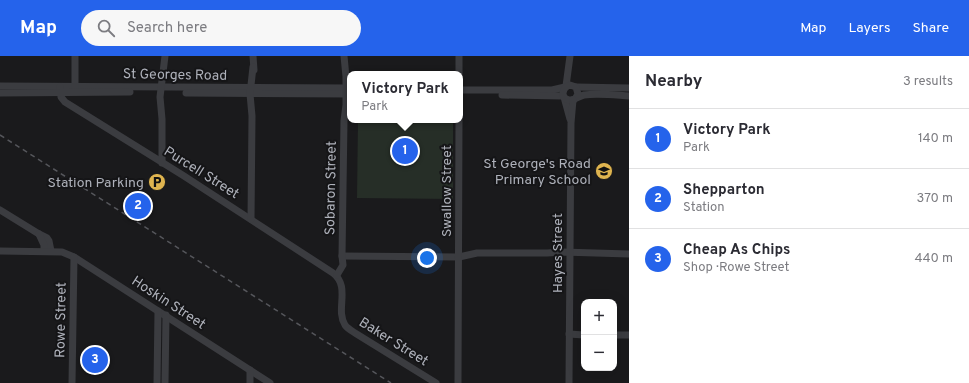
<!DOCTYPE html>
<html lang="en">
<head>
<meta charset="utf-8">
<style>
	:root { --surface:#fff; --page:#f7f7f7; --text:#2b2b33; --muted:#7c7c81; --line:#e1e1e2; --accent:#2563eb }
	body { margin:0; font-family:Overpass,sans-serif; background:var(--page); color:var(--text) }
	.controls { position:absolute; right:12px; bottom:12px; display:grid; overflow:hidden; border-radius:8px; box-shadow:0 4px 16px #0002 }
	.controls button { width:36px; height:36px; display:grid; place-items:center; padding:0; border:0; border-bottom:1px solid var(--line); background:var(--surface); color:var(--text); font:20px sans-serif }
	.you { position:absolute; left:427px; top:202px; width:14px; height:14px; margin:-10px; border:3px solid #fff; border-radius:50%; background:#1a73e8; box-shadow:0 0 0 6px #1a73e833 }
	.badge { display:grid; place-items:center; width:26px; height:26px; border-radius:50%; background:var(--accent); color:#fff; font-size:13px; font-weight:700 }
	.pin { position:absolute; translate:-50% -50%; border:2px solid #fff; box-shadow:0 1px 4px #0006 }
	.popup { position:absolute; left:347px; top:15px; width:116px; height:52px; box-sizing:border-box; display:grid; place-content:center; border-radius:8px; background:var(--surface); filter:drop-shadow(0 1px 3px #0005); font-size:13px; white-space:nowrap; color:var(--muted) }
	.popup b { font-size:15px; color:var(--text) }
	.popup::after { content:''; position:absolute; left:50%; top:100%; margin-left:-8px; border:8px solid transparent; border-top-color:var(--surface) }
	.list { margin:0; padding:0; list-style:none }
	h2 { display:flex; justify-content:space-between; align-items:center; height:52px; margin:0; padding:0 16px; font-size:17px }
	h2 small { font-size:13px; font-weight:400; color:var(--muted) }
	.list li { display:grid; grid-template-columns:26px 1fr auto; gap:12px; align-items:center; box-sizing:border-box; height:60px; padding:0 16px; border-top:1px solid var(--line) }
	.list b { display:block; font-size:15px; white-space:nowrap }
	.list p { margin:0; font-size:13px; white-space:nowrap; color:var(--muted) }
	.list em { font-size:13px; font-style:normal; color:var(--muted) }
	.icon { flex:none; width:22px; height:22px; fill:none; stroke:currentColor; stroke-width:2; stroke-linecap:round; stroke-linejoin:round }
	.map { position:relative; flex:none; width:629px; height:327px; overflow:hidden }
	header { display:flex; align-items:center; gap:24px; box-sizing:border-box; height:56px; padding:0 20px; background:var(--accent); color:#fff }
	header strong { font-size:19px }
	nav { display:flex; gap:22px; margin-inline-start:auto; font-size:14px }
	.search { width:280px; height:36px; background:var(--page); display:flex; align-items:center; gap:10px; box-sizing:border-box; padding:0 14px; border-radius:22px; color:var(--muted); font-size:15px }
	main { display:flex }
	aside { flex:1; background:var(--surface) }
	.map>svg:first-child { display:block }
</style>
</head>
<body>
<header>
<strong>Map</strong>
<div class="search"><svg class="icon" aria-label="search" viewBox="0 0 24 24"><circle cx="10" cy="10" r="6"/><path d="M15 15l6 6"/></svg>Search here</div>
<nav><a>Map</a><a>Layers</a><a>Share</a></nav>
</header>
<main>
<div class="map">
<svg width="629" height="327" viewBox="0 0 629 327">
	<rect width="100%" height="100%" fill="#1a1a1c"/>
	<!-- green -->
	<path fill="#262e27" d="M358 64H453V143L357 142Z"/>
	<g fill="none" stroke-linecap="round" stroke-linejoin="round">
		<!-- minor -->
		<g stroke="#3b3c40" stroke-width="7">
			<path d="M253 0 254 14"/>
			<path d="M459 18V0"/>
			<path d="M0 30 350 32"/>
			<path d="M566 30 570 0"/>
			<path d="M60 31 61 41 65 46 184 120 333 217C351 231 335 253 345 269 347 272 352 275 355 277L436 327"/>
			<path d="M576 31 629 32"/>
			<path d="M75 34V0"/>
			<path d="M460 34H552L565 31"/>
			<path d="M0 37 130 36"/>
			<path d="M186 37 350 38"/>
			<path d="M502 39 563 40"/>
			<path d="M564 41 570 63"/>
			<path d="M575 43 578 38 576 31 570 29C563 31 559 42 569 44 574 45 579 40 584 39 598 37 614 39 629 40"/>
			<path d="M162 107V63L160 41 165 0"/>
			<path d="M0 154 39 178 47 182 49 185 51 195"/>
			<path d="M251 163 252 60 250 38 253 11"/>
			<path d="M39 178 44 189V195"/>
			<path d="M0 195 62 196 74 201 270 327"/>
			<path d="M342 200 459 201 477 197H547L562 196 629 198"/>
			<path d="M337 219 343 209 342 200 344 65 346 49V21L344 0"/>
			<path d="M569 278 584 279"/>
			<path d="M614 279H629"/>
			<path d="M72 327 74 201"/>
			<path d="M157 327 158 255"/>
			<path d="M165 327 166 259"/>
			<path d="M250 327V314"/>
			<path d="M458 327 459 64"/>
			<path d="M569 327 571 67 573 44"/>
		</g>
		<!-- rail -->
		<path stroke="#55565b" stroke-width="1.5" stroke-dasharray="5 4" stroke-linecap="butt" d="M0 79 391 327"/>
	</g>
	<!-- icons -->
	<defs>
		<g id="school-disc" transform="scale(0.9)"><circle r="9.5" fill="#dfb44f" stroke="#151517"/><path d="M0-5L7-2L0 1L-7-2ZM-4 1L0 2.5L4 1V4Q0 6-4 4Z" fill="#111"/></g>
		<g id="parking-disc" transform="scale(0.9)"><circle r="9.5" fill="#dfb44f" stroke="#151517"/><path d="M-3.5-5.5H1a3.5 3.5 0 0 1 0 7H-1V5.5H-3.5ZM-1-3.4V-.6H.8a1.4 1.4 0 0 0 0-2.8Z" fill="#111"/></g>
	</defs>
	<g fill-rule="evenodd">
		<use href="#school-disc" x="604" y="115"/>
		<use href="#parking-disc" x="157" y="126"/>
	</g>
	<g text-anchor="middle" stroke-width="4" stroke-linejoin="round" paint-order="stroke">
		<!-- street labels -->
		<g font-size="14" fill="#aeb1ba" stroke="#151517">
			<text transform="translate(175 18) rotate(1)" y="5">St Georges Road</text>
			<text transform="translate(202 116) rotate(32)" y="5">Purcell Street</text>
			<text transform="translate(330 132) rotate(-89)" y="5">Sobaron Street</text>
			<text transform="translate(446 135) rotate(-90)" y="5">Swallow Street</text>
			<text transform="translate(557 197) rotate(-90)" y="5">Hayes Street</text>
			<text transform="translate(169 246) rotate(33)" y="5">Hoskin Street</text>
			<text transform="translate(60 264) rotate(-89)" y="5">Rowe Street</text>
			<text transform="translate(394 285) rotate(32)" y="5">Baker Street</text>
		</g>
		<!-- poi labels -->
		<g font-size="14" fill="#aeb1ba" stroke="#151517" text-anchor="end">
			<text x="591" y="112">St George's Road<tspan x="591" dy="16">Primary School</tspan></text>
			<text x="144" y="131">Station Parking</text>
		</g>
	</g>
</svg>
<div class="controls">
<button>+</button>
<button>−</button>
</div>
<div class="you"></div>
<div class="pin badge" style="left:405px;top:95px">1</div>
<div class="popup"><b>Victory Park</b>Park</div>
<div class="pin badge" style="left:138px;top:150px">2</div>
<div class="pin badge" style="left:95px;top:304px">3</div>
</div>
<aside>
<h2>Nearby<small>3 results</small></h2>
<ul class="list">
<li><span class="badge">1</span><div><b>Victory Park</b><p>Park</p></div><em>140 m</em></li>
<li><span class="badge">2</span><div><b>Shepparton</b><p>Station</p></div><em>370 m</em></li>
<li><span class="badge">3</span><div><b>Cheap As Chips</b><p>Shop · Rowe Street</p></div><em>440 m</em></li>
</ul>
</aside>
</main>
</body>
</html>
